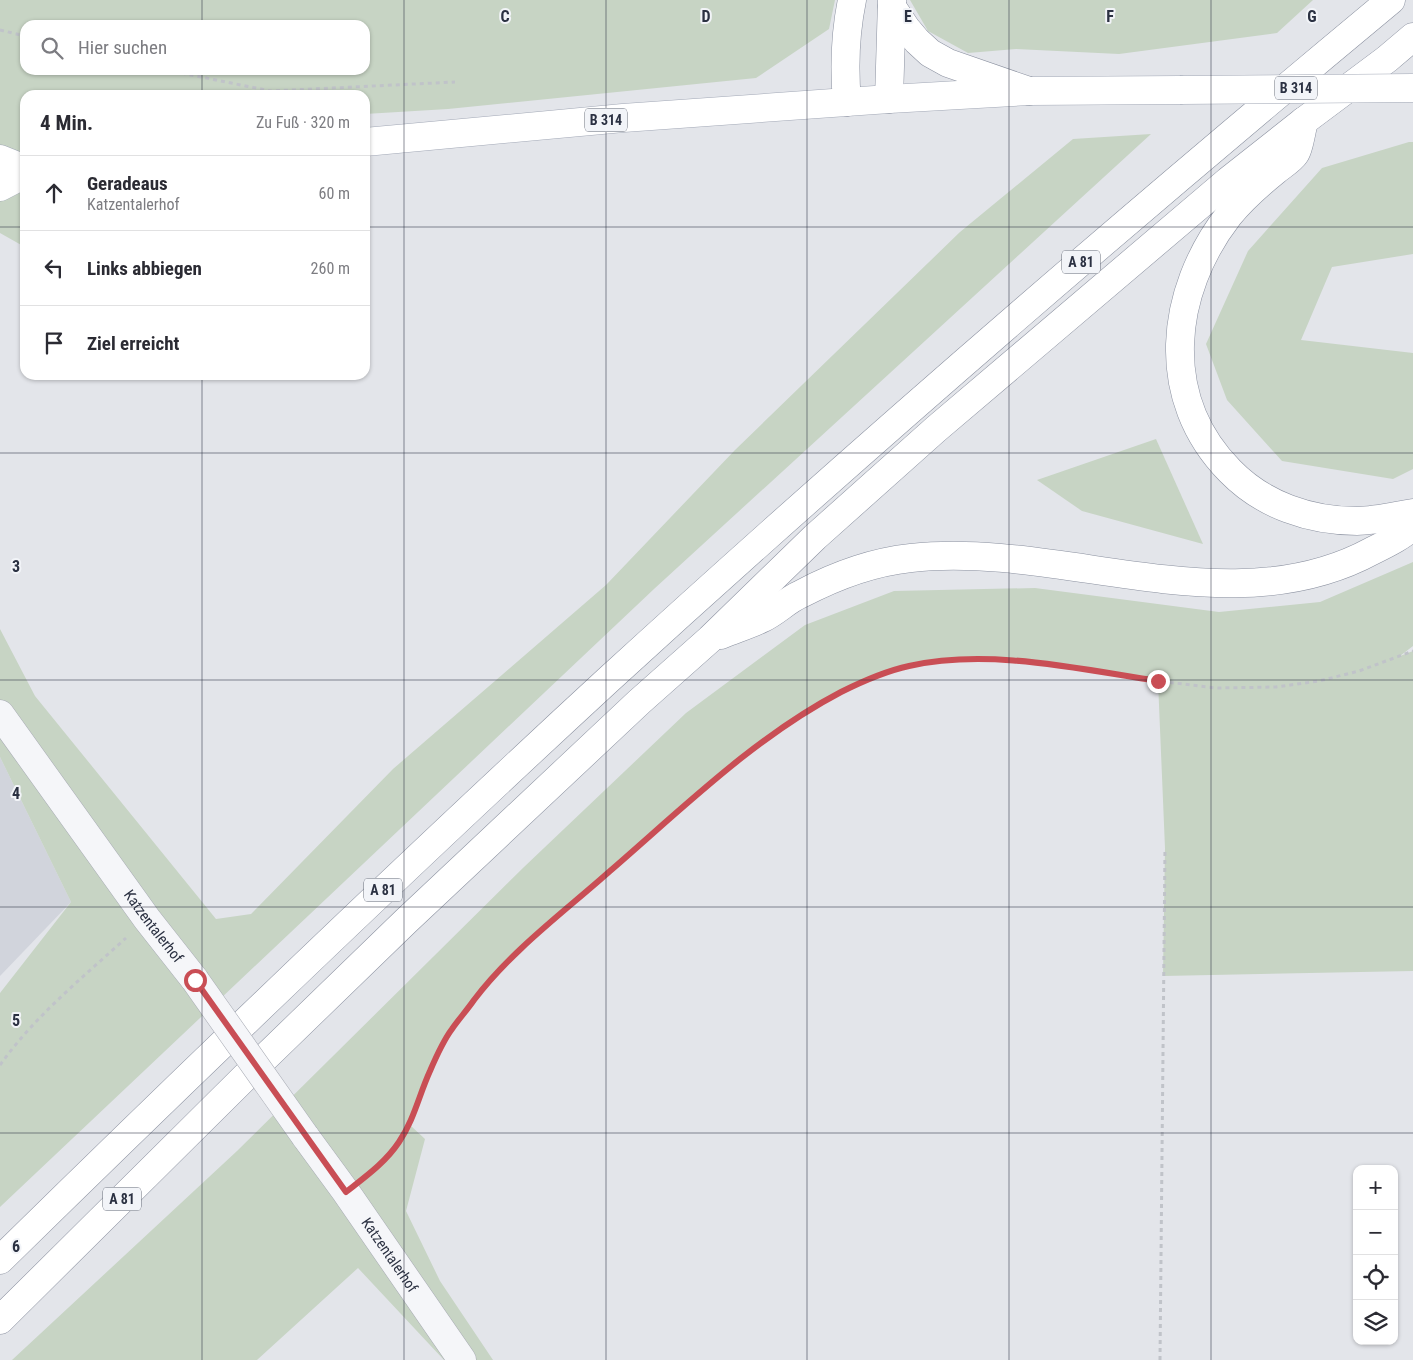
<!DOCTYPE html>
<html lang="de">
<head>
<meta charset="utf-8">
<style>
	:root { --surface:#fff; --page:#f2f2f3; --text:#2b2b33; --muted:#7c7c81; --line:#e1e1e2 }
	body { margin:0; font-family:"Roboto Condensed",sans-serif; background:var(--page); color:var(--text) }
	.controls { position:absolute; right:15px; bottom:15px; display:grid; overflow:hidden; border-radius:10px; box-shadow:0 1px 4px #0004 }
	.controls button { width:45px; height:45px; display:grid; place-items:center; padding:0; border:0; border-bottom:1px solid var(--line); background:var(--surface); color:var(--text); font:25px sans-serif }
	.stop { position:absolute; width:15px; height:15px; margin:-11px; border:4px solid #c94e55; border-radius:50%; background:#fff }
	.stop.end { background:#c94e55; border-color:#fff; box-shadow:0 1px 5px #0008 }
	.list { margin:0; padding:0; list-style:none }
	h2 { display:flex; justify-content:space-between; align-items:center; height:65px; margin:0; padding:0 20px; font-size:21px }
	h2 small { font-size:16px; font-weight:400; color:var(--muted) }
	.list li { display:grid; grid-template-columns:32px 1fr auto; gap:15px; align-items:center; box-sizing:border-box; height:75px; padding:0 20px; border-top:1px solid var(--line) }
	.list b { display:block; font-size:19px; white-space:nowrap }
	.list p { margin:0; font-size:16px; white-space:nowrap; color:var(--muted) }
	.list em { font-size:16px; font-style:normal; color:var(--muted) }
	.icon { flex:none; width:28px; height:28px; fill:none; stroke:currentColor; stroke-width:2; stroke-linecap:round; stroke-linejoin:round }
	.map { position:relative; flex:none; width:1413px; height:1360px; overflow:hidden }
	.search { position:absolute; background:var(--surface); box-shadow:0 1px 4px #0004; left:20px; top:20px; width:350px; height:55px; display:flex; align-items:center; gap:12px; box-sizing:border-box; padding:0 18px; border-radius:15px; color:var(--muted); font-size:19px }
	.panel { position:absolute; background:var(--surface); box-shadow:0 1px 4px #0004; left:20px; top:90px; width:350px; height:290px; border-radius:15px }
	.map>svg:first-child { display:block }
</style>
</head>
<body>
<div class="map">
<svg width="1413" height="1360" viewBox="0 0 1413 1360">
	<rect width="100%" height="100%" fill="#e3e5ea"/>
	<!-- built -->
	<path fill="#d1d4dc" d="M0 757 71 902 0 976Z"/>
	<!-- green -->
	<g fill="#c7d4c4" fill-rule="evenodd">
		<path d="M0 0H835L829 29 756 78 448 109 365 114V95H25V246H23L0 233ZM25 25H365V70H25Z"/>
		<path d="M910 0H1313L1277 33 1119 54 1016 49 968 53 928 31Z"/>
		<path d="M1151 134 654 589 0 1207V993L71 902 0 757V629L35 696 216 919 251 914 393 769 606 585 735 450 960 232 1073 139Z"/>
		<path d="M1409 142H1413V254L1332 267 1301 340 1413 353V469L1393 479 1282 461 1227 400 1206 344 1248 251 1322 168Z"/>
		<path d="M1156 439 1203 544 1082 511 1037 480Z"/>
		<path d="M1413 562V646L1400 656 1413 651V971L1163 976 1165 848 1158 681 1029 662 988 659 940 660 908 666 880 675 851 687 819 704 781 728 729 768 516 953 480 992 450 1031 430 1072 410 1125 425 1139 406 1211 440 1281 493 1360H444L358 1268 257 1360H12L237 1151 524 867 686 713 805 625 894 591 1035 588 1219 612 1320 602Z"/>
	</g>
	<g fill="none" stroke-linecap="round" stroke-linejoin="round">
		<!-- minor casing -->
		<g stroke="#a8abb4" stroke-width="29">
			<g id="minor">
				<path id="s1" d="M0 714 147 919 195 980"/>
				<path id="s2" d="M305 1136 346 1192 462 1360"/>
			</g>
		</g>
		<!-- major casing -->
		<g stroke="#a2a8b6" stroke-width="29">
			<g id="major">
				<path d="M365 142 623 118 889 99 1029 91 1180 90"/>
				<path d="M0 159 25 169"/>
				<path d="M0 187 25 174"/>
			</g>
		</g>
		<!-- highway casing -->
		<g stroke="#8b91a0" stroke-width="29">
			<g id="highway">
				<path d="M892 7 906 28 917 41 930 53 948 63 1029 91"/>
				<path d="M889 99 892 1"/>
				<path d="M847 102C844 67 845 34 852 0"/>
				<path d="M1304 121C1302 128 1299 149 1295 154 1291 160 1281 166 1275 171 1259 184 1242 199 1229 215 1169 292 1158 398 1230 471 1263 505 1310 521 1357 521 1375 521 1395 516 1413 513"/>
				<path d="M721 635C735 629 749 625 763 618 776 612 787 600 801 594 835 576 873 562 911 558 1062 541 1230 628 1372 551 1386 544 1401 537 1413 526"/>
				<path d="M0 1260C200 1064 402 870 608 680 863 447 1125 221 1391 0"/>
				<path d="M0 1320 245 1077 406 921 639 702 710 639 815 537 936 429 1228 181 1304 121 1387 59 1413 37"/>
			</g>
		</g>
		<!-- path -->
		<g stroke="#c0c3c9" stroke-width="3" stroke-dasharray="4 4" stroke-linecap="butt">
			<path d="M0 30 25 36"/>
			<path d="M166 70 271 91 455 82"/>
			<path d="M0 1065C35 1016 82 978 126 938"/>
			<path d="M368 1175 380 1165 398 1145 410 1125 430 1072 450 1031 480 992 516 953 729 768 781 728 819 704 851 687 880 675 908 666 940 660 988 659 1029 662 1158 681 1216 688 1276 687 1319 681 1359 671 1413 651"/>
			<path d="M1160 1360 1165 848"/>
		</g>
		<!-- minor -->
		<use href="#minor" stroke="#f5f6f9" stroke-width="28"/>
		<!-- major -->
		<use href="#major" stroke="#fff" stroke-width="28"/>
		<!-- highway -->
		<use href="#highway" stroke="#fff" stroke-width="28"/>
		<!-- minor-bridge casing -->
		<g stroke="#a8abb4" stroke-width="29" stroke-linecap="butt">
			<path id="minor-bridge" d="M195 980 305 1136"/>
		</g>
		<!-- major-bridge casing -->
		<g stroke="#a2a8b6" stroke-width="29" stroke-linecap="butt">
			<path id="major-bridge" d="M1180 90 1413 88"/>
		</g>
		<!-- minor-bridge -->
		<use href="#minor-bridge" stroke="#f5f6f9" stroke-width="28"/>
		<!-- major-bridge -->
		<use href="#major-bridge" stroke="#fff" stroke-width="28"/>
	</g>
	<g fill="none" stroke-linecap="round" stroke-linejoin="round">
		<!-- route -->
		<path stroke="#c94e55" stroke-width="6" d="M195 980 346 1192C365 1177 385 1163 399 1142 414 1120 419 1095 430 1071 436 1057 443 1041 452 1029 459 1019 467 1010 474 1000 512 950 564 912 610 871 684 807 755 737 841 692 863 681 886 671 909 666 988 648 1079 669 1158 681"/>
	</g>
	<!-- grid -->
	<path fill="none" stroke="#2b3142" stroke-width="1" stroke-opacity="0.55" d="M202 0V25M404 0V1360M606 0V1360M807 0V1360M1009 0V1360M1211 0V1360M202 70V95M0 227H25M365 227H1413M202 375V1360M0 453H1413M0 680H1413M0 907H1413M0 1133H1413"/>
	<g text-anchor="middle" stroke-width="4" stroke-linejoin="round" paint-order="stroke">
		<!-- shield labels -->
		<g fill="#f2f4f8" stroke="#676c79" stroke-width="1">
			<rect x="1275" y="76.5" width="42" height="23" rx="4"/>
			<rect x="585" y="108.5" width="42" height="23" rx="4"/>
			<rect x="1062" y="250.5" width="38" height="23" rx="4"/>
			<rect x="364" y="878.5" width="38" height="23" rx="4"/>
			<rect x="103" y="1187.5" width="38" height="23" rx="4"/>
		</g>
		<g font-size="14" font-weight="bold" fill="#2b3142">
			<text x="1296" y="93">B 314</text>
			<text x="606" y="125">B 314</text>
			<text x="1081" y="267">A 81</text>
			<text x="383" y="895">A 81</text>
			<text x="122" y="1204">A 81</text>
		</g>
		<!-- street labels -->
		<g font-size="15" fill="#2b3142" stroke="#f2f4f8">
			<text dy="5" stroke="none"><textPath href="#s1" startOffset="262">Katzentalerhof</textPath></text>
			<text dy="5" stroke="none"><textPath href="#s2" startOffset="146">Katzentalerhof</textPath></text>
		</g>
	</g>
	<g font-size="16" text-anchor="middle" font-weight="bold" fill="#2b3142" stroke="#f2f4f8" stroke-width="4" stroke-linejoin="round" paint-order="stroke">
		<text x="505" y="22">C</text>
		<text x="706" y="22">D</text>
		<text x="908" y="22">E</text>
		<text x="1110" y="22">F</text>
		<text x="1312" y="22">G</text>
		<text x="16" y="572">3</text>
		<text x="16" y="799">4</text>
		<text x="16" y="1026">5</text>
		<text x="16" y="1252">6</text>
	</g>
</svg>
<div class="controls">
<button>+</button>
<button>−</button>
<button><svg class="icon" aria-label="locate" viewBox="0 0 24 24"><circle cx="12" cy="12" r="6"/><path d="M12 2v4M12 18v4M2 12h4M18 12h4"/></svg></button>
<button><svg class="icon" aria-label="layers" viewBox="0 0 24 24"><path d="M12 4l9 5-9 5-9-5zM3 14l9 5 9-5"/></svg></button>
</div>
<div class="stop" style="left:195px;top:980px"></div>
<div class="stop end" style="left:1158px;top:681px"></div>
<div class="search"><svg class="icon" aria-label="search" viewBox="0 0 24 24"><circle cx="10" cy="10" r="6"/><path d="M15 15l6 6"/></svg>Hier suchen</div>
<section class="panel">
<h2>4 Min.<small>Zu Fuß · 320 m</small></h2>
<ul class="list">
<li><svg class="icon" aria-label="ahead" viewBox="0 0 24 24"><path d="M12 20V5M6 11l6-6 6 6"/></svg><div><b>Geradeaus</b><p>Katzentalerhof</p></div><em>60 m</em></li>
<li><svg class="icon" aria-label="left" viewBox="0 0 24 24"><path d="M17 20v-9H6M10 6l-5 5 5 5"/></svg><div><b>Links abbiegen</b></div><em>260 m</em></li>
<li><svg class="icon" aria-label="arrive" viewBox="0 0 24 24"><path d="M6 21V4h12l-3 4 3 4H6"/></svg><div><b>Ziel erreicht</b></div></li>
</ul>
</section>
</div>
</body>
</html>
